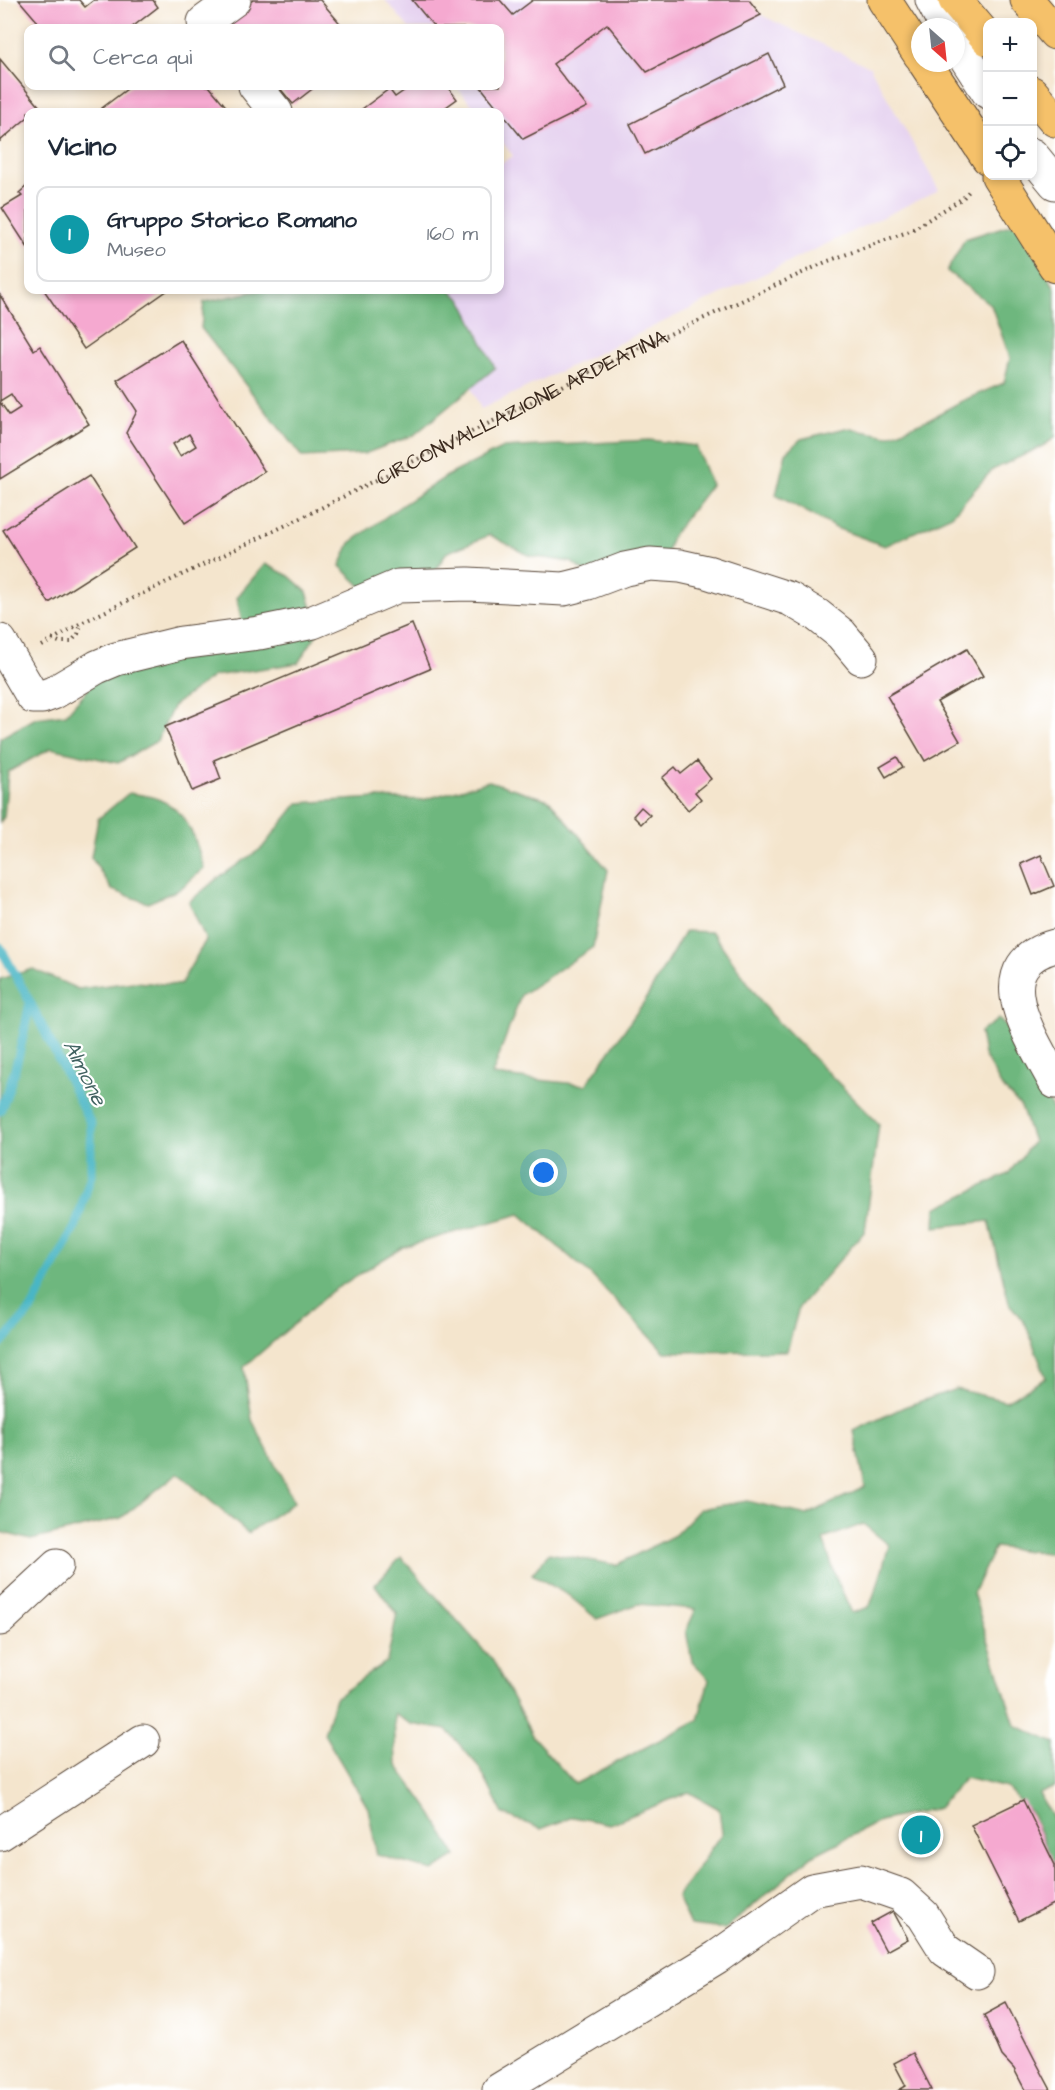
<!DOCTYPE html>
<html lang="it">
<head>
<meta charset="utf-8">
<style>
	:root { --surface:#fff; --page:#f6f6f7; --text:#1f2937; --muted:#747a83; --line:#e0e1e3; --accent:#b45309 }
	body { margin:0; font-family:"Architects Daughter",sans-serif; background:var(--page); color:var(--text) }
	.controls { position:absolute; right:18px; top:18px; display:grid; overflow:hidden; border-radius:12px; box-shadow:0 3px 9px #0003 }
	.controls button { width:54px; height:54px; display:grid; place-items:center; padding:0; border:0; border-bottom:2px solid var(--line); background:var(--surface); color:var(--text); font:30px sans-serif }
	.compass { position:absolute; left:911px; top:18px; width:54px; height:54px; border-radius:50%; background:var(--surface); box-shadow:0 3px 9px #0003; rotate:153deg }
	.you { position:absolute; left:544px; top:1173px; width:21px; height:21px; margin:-15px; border:4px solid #fff; border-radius:50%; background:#1a73e8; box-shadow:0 0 0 9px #1a73e833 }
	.badge { display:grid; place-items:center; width:39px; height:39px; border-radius:50%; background:var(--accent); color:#fff; font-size:20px; font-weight:700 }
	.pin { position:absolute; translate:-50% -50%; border:3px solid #fff; box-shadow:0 2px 6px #0006 }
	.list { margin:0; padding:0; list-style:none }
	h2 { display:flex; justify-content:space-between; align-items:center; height:78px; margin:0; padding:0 24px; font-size:26px }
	h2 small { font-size:20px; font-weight:400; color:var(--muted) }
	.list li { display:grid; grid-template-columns:39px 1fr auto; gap:18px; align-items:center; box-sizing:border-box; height:96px; margin:0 12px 12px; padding:0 12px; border:2px solid var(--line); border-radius:12px }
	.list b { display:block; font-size:22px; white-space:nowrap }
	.list p { margin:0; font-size:20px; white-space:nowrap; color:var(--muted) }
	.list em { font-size:20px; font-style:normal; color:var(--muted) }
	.icon { flex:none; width:33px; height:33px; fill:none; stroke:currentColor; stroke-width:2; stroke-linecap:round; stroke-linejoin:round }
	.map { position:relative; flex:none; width:1055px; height:2090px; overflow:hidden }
	.search { position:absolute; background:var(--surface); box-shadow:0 3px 9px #0003; left:24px; top:24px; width:480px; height:66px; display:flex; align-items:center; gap:15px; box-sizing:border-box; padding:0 21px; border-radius:12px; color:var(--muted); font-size:22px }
	.panel { position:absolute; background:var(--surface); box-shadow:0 3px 9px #0003; left:24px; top:108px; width:480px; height:186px; border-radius:12px }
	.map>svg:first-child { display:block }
</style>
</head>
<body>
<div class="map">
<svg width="1055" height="2090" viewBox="0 0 1055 2090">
	<rect width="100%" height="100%" fill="#fff"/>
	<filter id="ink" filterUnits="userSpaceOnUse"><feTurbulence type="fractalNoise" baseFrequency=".0167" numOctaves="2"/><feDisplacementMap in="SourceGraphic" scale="12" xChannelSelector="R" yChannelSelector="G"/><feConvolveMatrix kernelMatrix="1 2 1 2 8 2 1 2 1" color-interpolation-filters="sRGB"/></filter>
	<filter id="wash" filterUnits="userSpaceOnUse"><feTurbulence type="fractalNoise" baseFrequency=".008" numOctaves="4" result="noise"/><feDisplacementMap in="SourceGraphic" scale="24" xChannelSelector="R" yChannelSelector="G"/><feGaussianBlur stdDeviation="1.35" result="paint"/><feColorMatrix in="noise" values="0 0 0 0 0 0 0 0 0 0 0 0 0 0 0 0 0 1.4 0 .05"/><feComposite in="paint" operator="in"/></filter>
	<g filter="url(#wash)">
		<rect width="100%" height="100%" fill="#f4e5cd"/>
		<!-- built -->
		<path fill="#e6d3f0" d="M385 0H749L761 15 870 67 939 190 481 409 425 290H500V164L513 156 500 139V112H478L456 86H500V28H409Z"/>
		<!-- forest -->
		<g fill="#6eb77e" stroke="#54704e" stroke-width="1.5" fill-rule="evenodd">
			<path d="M1016 223 1055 288V438L1041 447 992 470 952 515 885 546 836 528 776 495 786 453 801 439 846 428 888 436 929 419 962 401 1004 383 1010 358 991 305 947 271 965 239Z"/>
			<path d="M261 290H449L461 299 495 368 414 435 364 454 302 457 201 328 204 302Z"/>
			<path d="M649 440 696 446 711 485 672 536 661 571 605 586 571 562 530 556 490 535 446 553 434 573 368 593 340 566 350 543 402 505 447 476 503 448Z"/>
			<path d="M265 564 289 576 307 592 319 631 298 663 214 676 174 705 157 741 118 763 51 748 8 772 4 817 0 822V738L36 718 66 714 112 662 243 630 237 597Z"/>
			<path d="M489 781 549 800 608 870 593 947 521 995 492 1075 586 1085 644 1002 685 931 712 932 770 1014 879 1124 865 1231 799 1307 787 1351 665 1352 590 1274 520 1214 403 1247 332 1291 244 1367 252 1420 294 1502 248 1533 178 1473 121 1518 31 1540 0 1532V979L33 969 78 989 133 982 180 985 206 940 189 902 218 878 262 848 298 803 377 798 423 800Z"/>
			<path d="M129 793C138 795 149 795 158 799 189 811 195 839 204 868L180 889 148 903 112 890 91 857 98 819Z"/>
			<path d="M999 1019 1015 1037 1055 1114V1554L995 1547 973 1593 1015 1725 1055 1743V1787L1039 1794 1055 1821V1868L1032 1814 1007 1788 965 1778 938 1808 880 1821 812 1856 725 1929 690 1925 677 1897 722 1833 719 1809 689 1792 610 1824 573 1817 541 1829 503 1814 479 1767 447 1730 411 1724 394 1714 396 1764 432 1814 456 1856 433 1871 377 1855 368 1808 324 1734 335 1698 387 1661 397 1614 375 1585 401 1557 493 1661 533 1737 575 1784 698 1720 709 1680 692 1661 686 1631 696 1609 638 1604 597 1619 568 1595 532 1574 549 1553 616 1565 675 1535 700 1509 747 1501 807 1515 865 1487 854 1431 904 1407 956 1389 1006 1401 1046 1378 1026 1325 1009 1303 989 1221 935 1227 936 1208 1008 1174 1033 1142 1021 1107 1002 1087 984 1055 980 1032ZM863 1524 889 1545 878 1584 869 1607 852 1613 837 1580 823 1539Z"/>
		</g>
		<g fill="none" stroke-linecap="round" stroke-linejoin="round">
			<!-- stream -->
			<g stroke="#49b6c5" stroke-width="9">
				<path d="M0 947 30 1002 91 1124V1175L76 1225 31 1310 0 1345"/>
				<path d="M0 1111C15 1077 23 1039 30 1002"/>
			</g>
		</g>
		<g id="blocks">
			<!-- building -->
			<g fill="#f5a9d0" fill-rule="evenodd">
				<path d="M19 0H79L85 7 94 0H153L158 7 131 28H43Z"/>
				<path d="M253 0H320L344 28H232L226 22Z"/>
				<path d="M412 0H500L513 15 533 0H749L761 15 647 72 607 24 553 64 587 107 523 139 480 86H500V28H435Z"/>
				<path d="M769 54 783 84 645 154 630 124Z"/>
				<path d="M0 59 40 107 34 112H28V117L0 141Z"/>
				<path d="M131 86H209L229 110 226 112H99L98 111Z"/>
				<path d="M278 86H316L293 104Z"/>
				<path d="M411 86H447L457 99 439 112H358L389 89 395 97Z"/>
				<path d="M28 185V248L2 208 22 196 19 193Z"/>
				<path d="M44 290H168L84 349Z"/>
				<path d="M0 295 34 350 40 346 89 424 0 479V402L9 415 20 408 11 394 0 401Z"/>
				<path d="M181 340 265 472 185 523 126 433 137 411 117 380ZM189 434 196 446 180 456 173 444Z"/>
				<path d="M89 476 135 548 49 603 3 530Z"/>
				<path d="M412 624 430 669 214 760 221 779 192 791 165 727Z"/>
				<path d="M967 649 983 676 937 702 960 741 925 761 887 696Z"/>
				<path d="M897 757 903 767 886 777 880 767Z"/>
				<path d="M697 761 711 779 695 792 701 799 688 810 662 778 675 767 681 774Z"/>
				<path d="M641 807 650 815 641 824 633 816Z"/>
				<path d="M1041 855 1054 886 1033 895 1021 864Z"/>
				<path d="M1023 1800 1055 1865V1903L1019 1921 971 1825Z"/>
				<path d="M893 1911 908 1939 886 1951 871 1923Z"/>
				<path d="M1006 2003 1034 2058 1051 2090H1025L1014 2069 1002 2056 984 2015Z"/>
				<path d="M913 2053 932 2090H899L906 2086 894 2063Z"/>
			</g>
		</g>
	</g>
	<g filter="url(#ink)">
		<use href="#blocks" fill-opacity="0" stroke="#574638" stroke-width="1.5"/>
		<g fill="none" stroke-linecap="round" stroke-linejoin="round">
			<!-- minor casing -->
			<g stroke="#574638" stroke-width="35">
				<g id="minor">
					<path d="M932 0 946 27"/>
					<path d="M204 22 234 0"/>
					<path d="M956 43 988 92"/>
					<path d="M255 86 276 112"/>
					<path d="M1032 155 1055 183"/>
					<path d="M0 641 33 697H42L53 693 97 667 116 659 181 643 259 633 313 622 398 586 468 584 564 589 588 583 625 569 650 564 680 566 707 572 790 599 817 615 841 634 861 658"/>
					<path d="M1055 946C980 966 1034 1041 1055 1082"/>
					<path d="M0 1619 57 1566"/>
					<path d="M0 1834 143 1741"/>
					<path d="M499 2090 717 1957 812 1890 861 1881 901 1895 923 1915 945 1950 977 1972"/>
				</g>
			</g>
			<!-- major casing -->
			<g stroke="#574638" stroke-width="35">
				<g id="major">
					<path d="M884 0 920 55"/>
					<path d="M955 0 988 39"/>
					<path d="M1027 0 1055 33"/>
					<path d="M925 63 988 158"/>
					<path d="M1032 93 1055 120"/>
					<path d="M998 176 1055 266"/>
				</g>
			</g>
			<!-- path -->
			<g stroke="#574638" stroke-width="4" stroke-dasharray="1.5 4.5" stroke-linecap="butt">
				<path d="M52 639 59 642H71L78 634 81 624"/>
				<path id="s1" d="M42 646 81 623 301 518 622 356 828 261 910 231 963 198 970 190"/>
			</g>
			<!-- minor -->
			<use href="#minor" stroke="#fff" stroke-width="33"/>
			<!-- major -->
			<use href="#major" stroke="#f5c16b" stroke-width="33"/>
		</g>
	</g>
	<g text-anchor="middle" stroke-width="4.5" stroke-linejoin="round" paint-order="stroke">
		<!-- street labels -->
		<g font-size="21" fill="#3b2a1e" stroke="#fff">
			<text dy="7" stroke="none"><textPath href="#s1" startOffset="536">CIRCONVALLAZIONE ARDEATINA</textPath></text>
		</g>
		<!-- water labels -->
		<g font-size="22" font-style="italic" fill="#416261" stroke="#fff">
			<text transform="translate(86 1072) rotate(63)" y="8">Almone</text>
		</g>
	</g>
</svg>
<div class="controls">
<button>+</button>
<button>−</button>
<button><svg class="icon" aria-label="locate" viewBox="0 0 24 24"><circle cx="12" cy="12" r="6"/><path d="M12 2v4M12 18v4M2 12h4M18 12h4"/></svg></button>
</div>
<svg class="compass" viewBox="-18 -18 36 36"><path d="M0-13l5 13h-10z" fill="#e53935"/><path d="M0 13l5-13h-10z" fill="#747a83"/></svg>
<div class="you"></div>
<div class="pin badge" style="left:921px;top:1835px;background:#0f9aa8">1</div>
<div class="search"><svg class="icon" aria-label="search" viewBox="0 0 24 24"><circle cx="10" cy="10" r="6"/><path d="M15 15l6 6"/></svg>Cerca qui</div>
<section class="panel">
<h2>Vicino<small></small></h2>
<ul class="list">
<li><span class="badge" style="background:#0f9aa8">1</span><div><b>Gruppo Storico Romano</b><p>Museo</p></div><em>160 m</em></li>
</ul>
</section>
</div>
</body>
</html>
